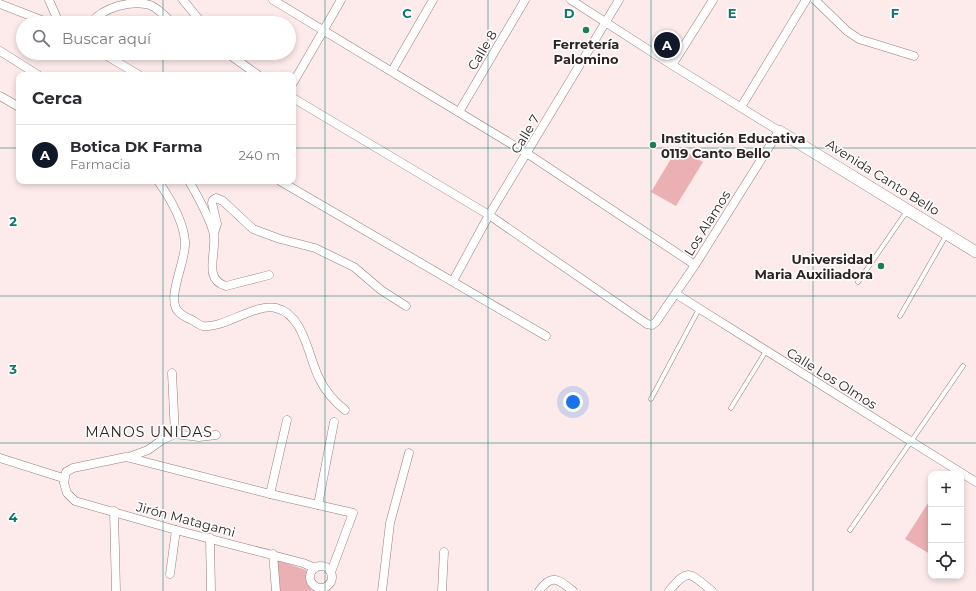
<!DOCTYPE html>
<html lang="es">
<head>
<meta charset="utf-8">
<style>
	:root { --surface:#fff; --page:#f7f7f7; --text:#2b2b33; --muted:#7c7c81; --line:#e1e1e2; --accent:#111827 }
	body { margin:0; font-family:Montserrat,sans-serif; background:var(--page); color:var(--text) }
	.controls { position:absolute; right:12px; bottom:12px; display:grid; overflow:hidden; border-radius:8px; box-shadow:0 2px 6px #0003 }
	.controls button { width:36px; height:36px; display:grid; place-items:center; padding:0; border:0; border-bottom:1px solid var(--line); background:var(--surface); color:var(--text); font:20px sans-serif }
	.you { position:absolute; left:573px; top:402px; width:14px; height:14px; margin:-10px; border:3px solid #fff; border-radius:50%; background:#1a73e8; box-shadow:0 0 0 6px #1a73e833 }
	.badge { display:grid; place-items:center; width:26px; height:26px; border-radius:50%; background:var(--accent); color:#fff; font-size:13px; font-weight:700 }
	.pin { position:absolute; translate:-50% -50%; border:2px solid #fff; box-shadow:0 1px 4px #0006 }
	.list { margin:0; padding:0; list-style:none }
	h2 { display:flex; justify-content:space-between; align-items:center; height:52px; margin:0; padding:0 16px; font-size:17px }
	h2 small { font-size:13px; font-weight:400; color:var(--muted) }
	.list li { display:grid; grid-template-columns:26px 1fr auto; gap:12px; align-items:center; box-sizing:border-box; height:60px; padding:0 16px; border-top:1px solid var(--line) }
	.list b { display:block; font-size:15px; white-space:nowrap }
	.list p { margin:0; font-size:13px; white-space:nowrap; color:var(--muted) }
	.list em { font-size:13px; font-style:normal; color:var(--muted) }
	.icon { flex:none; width:22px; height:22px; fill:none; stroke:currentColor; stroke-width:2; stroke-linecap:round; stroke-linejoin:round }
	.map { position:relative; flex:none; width:976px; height:591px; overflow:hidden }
	.search { position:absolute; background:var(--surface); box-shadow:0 2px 6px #0003; left:16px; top:16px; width:280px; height:44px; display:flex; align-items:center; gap:10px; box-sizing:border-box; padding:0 14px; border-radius:22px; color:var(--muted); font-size:15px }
	.panel { position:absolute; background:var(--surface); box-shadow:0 2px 6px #0003; left:16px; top:72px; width:280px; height:112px; border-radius:8px }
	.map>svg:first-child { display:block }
</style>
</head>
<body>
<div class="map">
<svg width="976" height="591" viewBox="0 0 976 591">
	<rect width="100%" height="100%" fill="#fdeaea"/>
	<!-- green -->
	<g fill="#ebb0b3">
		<path d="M678 147 703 162 676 206 651 192Z"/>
		<path d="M930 500 931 553 930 554 905 539Z"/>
		<path d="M277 560 306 570 307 584 312 591H280Z"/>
	</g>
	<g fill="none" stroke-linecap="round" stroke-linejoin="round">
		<!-- service casing -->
		<g stroke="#997d7e" stroke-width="5">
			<g id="service">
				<path d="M858 282 907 211"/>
				<path d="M900 316 947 234"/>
				<path d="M651 399 699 309"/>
				<path d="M731 408 766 351"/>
				<path d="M850 530 963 366"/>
			</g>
		</g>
		<!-- minor casing -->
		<g stroke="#997d7e" stroke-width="9">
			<g id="minor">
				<path d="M49 0 59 23"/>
				<path d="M183 0 202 23"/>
				<path d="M273 0 528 154 695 265"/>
				<path d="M815 0 847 31 859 39 914 56"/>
				<path d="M0 4 49 23"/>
				<path d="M91 23C103 7 131 0 150 5 158 8 166 17 172 23"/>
				<path d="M0 51 38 75"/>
				<path d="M102 53 139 75"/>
				<path d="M210 53 229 55"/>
				<path d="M227 53 258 75"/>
				<path d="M672 65 713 0"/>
				<path d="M392 71 433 0"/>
				<path d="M293 83 341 0"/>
				<path d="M0 96 19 107"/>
				<path d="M293 98 489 215 647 324 652 325 656 322 695 265 779 131 672 65 571 0"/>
				<path d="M741 107 806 0"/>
				<path d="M459 112 525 0"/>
				<path d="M158 181C170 198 183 221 185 241 187 259 167 295 177 310 180 314 187 318 192 320 195 322 199 325 203 326 223 329 255 303 276 308 305 315 308 358 320 380 326 392 335 402 345 410"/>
				<path d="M189 181C198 197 208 214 213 231 219 249 201 279 226 286L269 275"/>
				<path d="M280 181 546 336"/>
				<path d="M214 233 217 224 212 203 213 200 216 198 223 201 253 229 280 239 315 248 354 267 381 290 406 306"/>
				<path d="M453 281 489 215 619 0"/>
				<path d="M676 294 976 482"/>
				<path d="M172 373 175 434"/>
				<path d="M129 457 148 450 162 440 175 434 199 437 216 435"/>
				<path d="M0 458 63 478"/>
				<path d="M270 494 287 420"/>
				<path d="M318 505 334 422"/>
				<path d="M114 511 116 591"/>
				<path d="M210 538 211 591"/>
				<path d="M273 554 276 591"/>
				<circle cx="321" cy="577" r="11"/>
				<path d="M315 568 303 563 176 530 75 501 67 493 64 483 66 472 73 468 126 457 270 494 353 513 331 572"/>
				<path d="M170 574 176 530"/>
				<path d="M382 591 390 523 409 453"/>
				<path d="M442 591 444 552"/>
				<path d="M539 591C552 573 558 579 573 591"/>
				<path d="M669 591C689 566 690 574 712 591"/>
			</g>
		</g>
		<!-- tertiary casing -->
		<g stroke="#997d7e" stroke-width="12">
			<path id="tertiary" d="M779 131 976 252"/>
		</g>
		<!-- service -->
		<use href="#service" stroke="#fff" stroke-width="4"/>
		<!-- minor -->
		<use href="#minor" stroke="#fff" stroke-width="8"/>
		<!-- tertiary -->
		<use href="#tertiary" stroke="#fff" stroke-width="11"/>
	</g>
	<!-- grid -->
	<path fill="none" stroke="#0f766e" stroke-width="1" stroke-opacity="0.55" d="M163 0V23M325 0V591M488 0V591M651 0V591M813 0V591M163 53V75M0 148H19M293 148H976M163 181V591M0 296H976M0 443H976"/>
	<!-- markers -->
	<g fill="#1d7e56" stroke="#fcfcfc" stroke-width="1.5">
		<circle cx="586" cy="30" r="4"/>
		<circle cx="653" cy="145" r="4"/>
		<circle cx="881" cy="266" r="4"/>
	</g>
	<g text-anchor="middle" stroke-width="3.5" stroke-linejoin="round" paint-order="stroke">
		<!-- poi labels -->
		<g font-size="13" font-weight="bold" fill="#2e2323" stroke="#fcfcfc">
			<text x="586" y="49">Ferretería<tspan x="586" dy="15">Palomino</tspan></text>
			<text x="661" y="143" text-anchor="start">Institución Educativa<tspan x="661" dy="15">0119 Canto Bello</tspan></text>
			<text x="873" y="264" text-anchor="end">Universidad<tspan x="873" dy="15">Maria Auxiliadora</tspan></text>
		</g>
		<!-- street labels -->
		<g font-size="13" fill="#2e2323" stroke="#fcfcfc">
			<text transform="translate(482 50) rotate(-59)" y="5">Calle 8</text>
			<text transform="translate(525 134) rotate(-59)" y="5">Calle 7</text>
			<text transform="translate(883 177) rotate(32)" y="5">Avenida Canto Bello</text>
			<text transform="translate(707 223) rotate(-58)" y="5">Los Alamos</text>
			<text transform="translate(832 378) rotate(32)" y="5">Calle Los Olmos</text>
			<text transform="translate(186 519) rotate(15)" y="5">Jirón Matagami</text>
		</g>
		<!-- neighbourhood labels -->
		<g font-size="14" letter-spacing="1" fill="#2e2323" stroke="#fcfcfc">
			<text x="149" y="437">MANOS UNIDAS</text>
		</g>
	</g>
	<g font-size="13" text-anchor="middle" font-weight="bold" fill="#0f766e" stroke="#fcfcfc" stroke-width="3.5" stroke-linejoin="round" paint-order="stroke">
		<text x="407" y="18">C</text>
		<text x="569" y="18">D</text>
		<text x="732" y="18">E</text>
		<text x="895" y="18">F</text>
		<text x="13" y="226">2</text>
		<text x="13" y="374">3</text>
		<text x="13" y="522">4</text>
	</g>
</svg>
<div class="controls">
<button>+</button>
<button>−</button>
<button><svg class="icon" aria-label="locate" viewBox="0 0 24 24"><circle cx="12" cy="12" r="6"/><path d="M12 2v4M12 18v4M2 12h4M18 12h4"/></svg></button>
</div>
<div class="you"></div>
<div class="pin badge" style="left:667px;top:45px">A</div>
<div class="search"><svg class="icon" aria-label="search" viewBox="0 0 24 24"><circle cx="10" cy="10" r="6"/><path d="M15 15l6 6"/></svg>Buscar aquí</div>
<section class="panel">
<h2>Cerca<small></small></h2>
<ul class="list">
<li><span class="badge">A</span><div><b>Botica DK Farma</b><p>Farmacia</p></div><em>240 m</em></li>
</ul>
</section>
</div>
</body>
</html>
